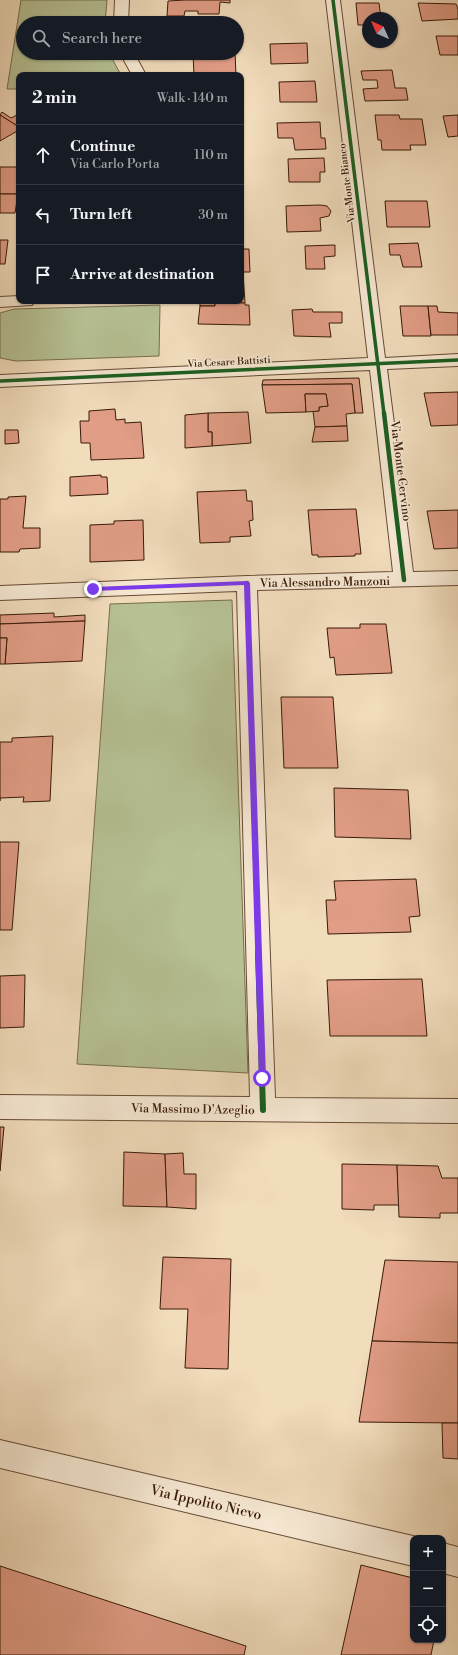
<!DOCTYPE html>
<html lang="en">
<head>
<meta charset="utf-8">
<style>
	:root { --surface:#171b24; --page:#20242c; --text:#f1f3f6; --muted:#9ea1a6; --line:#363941 }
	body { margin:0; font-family:"Libre Bodoni",serif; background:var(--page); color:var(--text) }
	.controls { position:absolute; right:12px; bottom:12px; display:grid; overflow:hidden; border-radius:8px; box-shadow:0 1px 3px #0004 }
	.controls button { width:36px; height:36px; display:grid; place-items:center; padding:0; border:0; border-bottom:1px solid var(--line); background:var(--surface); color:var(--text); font:20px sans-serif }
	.compass { position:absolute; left:362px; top:12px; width:36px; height:36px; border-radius:50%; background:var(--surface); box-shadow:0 1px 3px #0004; rotate:315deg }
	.stop { position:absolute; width:12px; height:12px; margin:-9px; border:3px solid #7c3aed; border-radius:50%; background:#fff }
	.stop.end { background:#7c3aed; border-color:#fff; box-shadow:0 1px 4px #0008 }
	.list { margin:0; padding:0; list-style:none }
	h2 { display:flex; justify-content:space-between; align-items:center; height:52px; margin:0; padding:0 16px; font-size:17px }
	h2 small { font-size:13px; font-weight:400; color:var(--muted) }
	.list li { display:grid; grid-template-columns:26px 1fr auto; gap:12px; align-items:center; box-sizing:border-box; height:60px; padding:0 16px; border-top:1px solid var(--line) }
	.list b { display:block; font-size:15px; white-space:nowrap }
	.list p { margin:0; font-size:13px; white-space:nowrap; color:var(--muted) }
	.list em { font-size:13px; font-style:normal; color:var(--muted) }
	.icon { flex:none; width:22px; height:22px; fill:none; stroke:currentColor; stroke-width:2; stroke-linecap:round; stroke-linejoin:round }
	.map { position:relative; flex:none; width:458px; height:1655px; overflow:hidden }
	.search { position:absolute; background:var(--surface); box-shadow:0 1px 3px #0004; left:16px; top:16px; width:228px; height:44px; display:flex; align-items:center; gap:10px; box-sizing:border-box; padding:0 14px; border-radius:22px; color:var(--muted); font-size:15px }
	.panel { position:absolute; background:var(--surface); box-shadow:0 1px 3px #0004; left:16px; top:72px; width:228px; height:232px; border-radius:8px }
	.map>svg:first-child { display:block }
</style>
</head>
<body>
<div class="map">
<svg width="458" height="1655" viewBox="0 0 458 1655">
	<rect width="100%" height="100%" fill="#f1dcbc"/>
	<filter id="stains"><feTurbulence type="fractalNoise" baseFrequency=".005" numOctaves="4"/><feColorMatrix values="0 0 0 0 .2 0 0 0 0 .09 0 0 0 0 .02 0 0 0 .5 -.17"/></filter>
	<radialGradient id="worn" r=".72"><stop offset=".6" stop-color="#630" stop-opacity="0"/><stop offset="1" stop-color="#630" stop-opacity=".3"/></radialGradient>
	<!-- green -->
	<g fill="#b6c194" stroke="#776d4e">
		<path d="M21 0H107L105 23H23V53H109L121 75H19V89H7Z"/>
		<path d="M160 305 159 356 16 361 0 358V313L14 309Z"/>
		<path d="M232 600 248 1073 77 1064 110 604Z"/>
	</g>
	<!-- building -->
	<g fill="#e19d86" stroke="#381907">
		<path d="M185 0H230V3L220 2 219 14H198V11H185L184 16H167L168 1Z"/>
		<path d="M356 3H379L381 18H368V25H358Z"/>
		<path d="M418 3 456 4 458 9V19L422 21Z"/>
		<path d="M436 36H458V55H440Z"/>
		<path d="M307 43 308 63 271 64 270 44Z"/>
		<path d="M193 53H235L236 75H194Z"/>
		<path d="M392 70 395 88H406L408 100 365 101 363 89 378 88 377 80H363L361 71Z"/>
		<path d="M315 81 317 102H280L279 82Z"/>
		<path d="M2 112 11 118 17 115 19 116V127L0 115Z"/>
		<path d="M0 115 19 127V130L0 141Z"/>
		<path d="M375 115H399L400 119H422L426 145H410L411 150H382L381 140H378Z"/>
		<path d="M458 115V136L448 137 443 116Z"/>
		<path d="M320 122 321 138H325L326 149 295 150 293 138H278L277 123Z"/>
		<path d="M324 158 325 172H320V182H289L288 159Z"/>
		<rect x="0" y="167" width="19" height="27"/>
		<path d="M0 194H18L15 213H0Z"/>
		<path d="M385 201H427L430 227H387Z"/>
		<path d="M320 205 327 206 331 211 329 216 320 218 321 231 287 232 286 206Z"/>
		<path d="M0 240H8L5 264H0Z"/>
		<path d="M418 243 422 267H403L400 255H390L389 244Z"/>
		<path d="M335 245V256L324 257 325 269H306L305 246Z"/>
		<path d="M241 249H249L250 272H243L245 303H230V301H241Z"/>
		<rect x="200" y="301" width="15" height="5"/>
		<path d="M215 301H230V303H245V305H249L250 325 198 324 200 306H215Z"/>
		<path d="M400 306H428L431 336H403Z"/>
		<path d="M428 306H437L438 312 458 313V335H431Z"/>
		<path d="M312 309 313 312H342V323H329L331 337 294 336 292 310Z"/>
		<path d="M359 378 363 413H355L352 384 262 385 263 380Z"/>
		<path d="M352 384 355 413 346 414 347 426 315 427 313 411H319V407L328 406 326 394H305L306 412 266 413 262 385Z"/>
		<path d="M458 392V425L431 426 424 393Z"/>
		<path d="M305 394H326L328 406 319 407V411L306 412Z"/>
		<path d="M115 409 116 420 125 419V423L141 422 144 458 91 460 90 443H81L80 421H89V411Z"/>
		<path d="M248 412 251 443 212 446V432H208V413Z"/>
		<path d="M208 413V432H212V446L185 448V415Z"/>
		<path d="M347 426 348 441 312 442 315 427Z"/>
		<path d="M5 430H18L19 443 5 444Z"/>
		<path d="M101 475V477H107L108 494 70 496V477Z"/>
		<path d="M246 490 247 501H252L253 520 249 521 251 536 230 537V542L200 543 197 492Z"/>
		<path d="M26 496 23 528H40V548L20 549 19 552H0V499H8V497Z"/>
		<path d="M356 509 361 554H355V556L318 557V555H312L308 510Z"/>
		<path d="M458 510V548L434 549 427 511Z"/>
		<path d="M143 520 144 560 90 562V525L114 524V521Z"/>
		<path d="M54 613V617L85 615V621L0 624V615Z"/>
		<path d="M85 621 82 661 5 664 7 638H0V624Z"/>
		<path d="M360 624H386L392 673 336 675 334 657 330 658 327 628H360Z"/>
		<path d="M0 638H7L5 664H0Z"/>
		<path d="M281 697H333L338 768H284Z"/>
		<path d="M53 736 50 801 23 802 24 797 0 798V801V742H12V738Z"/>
		<path d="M334 788 408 790 411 839 335 837Z"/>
		<path d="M0 842H19L12 930H0Z"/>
		<path d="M416 879 420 916 409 917 411 932 328 934 326 900H336L334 881Z"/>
		<path d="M25 975 24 1027 0 1028V976Z"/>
		<path d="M422 979 427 1036H330L327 980Z"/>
		<path d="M0 1127H4L0 1171Z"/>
		<path d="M124 1152 165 1154 167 1207 123 1206Z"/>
		<path d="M183 1153 184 1174H196V1209L167 1207 165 1154Z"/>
		<path d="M342 1164 397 1165 399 1205H374V1210L342 1209Z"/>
		<path d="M397 1165 438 1166 442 1178H458V1213H440V1218L399 1217Z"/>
		<path d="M163 1257 231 1259 228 1369 185 1368 188 1309H160Z"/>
		<path d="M385 1260 458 1262V1343L372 1341Z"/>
		<path d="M372 1341 458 1343V1423L359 1422Z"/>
		<path d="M442 1423H458V1459L443 1458Z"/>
		<path d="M361 1565 413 1578V1640H434L431 1655H341Z"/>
		<path d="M0 1566 246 1646 244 1655H0Z"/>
	</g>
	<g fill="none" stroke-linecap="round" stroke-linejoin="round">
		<!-- street casing -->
		<g stroke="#664a34" stroke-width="2">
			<g id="street">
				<path d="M115 0H129L128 23H114Z"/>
				<path d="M326 0H340L385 358 458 354V366L387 369 413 572 458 571V585L257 590 275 1098 458 1099V1123L0 1119V1095L250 1097 237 591 0 600V586L247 576 393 572 370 370 0 387V375L368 358Z"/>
				<path d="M120 53H134L146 75H132Z"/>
				<path d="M19 296V301H34L32 305 0 307V297Z"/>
				<path d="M0 1440 413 1536 417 1538H413V1566L0 1468Z"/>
				<path d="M443 1543 458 1547V1577L443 1573Z"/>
			</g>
		</g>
		<!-- street -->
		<use href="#street" fill="#f6e8d3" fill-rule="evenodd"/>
		<!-- cycleway-far2 casing -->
		<g stroke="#f6e8d3" stroke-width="5.5">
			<g id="cycleway-far2">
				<path d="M333 0 384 414"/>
				<path d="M0 381 458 360"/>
			</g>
		</g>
		<!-- cycleway-far1 casing -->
		<g stroke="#f6e8d3" stroke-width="7">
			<g id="cycleway-far1">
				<path d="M384 413 404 580"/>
				<path d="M247 583 258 953"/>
			</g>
		</g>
		<!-- cycleway casing -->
		<g stroke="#f6e8d3" stroke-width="8">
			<path id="cycleway" d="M258 952 263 1110"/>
		</g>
		<!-- cycleway-far2 -->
		<use href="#cycleway-far2" stroke="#1b5e20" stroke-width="3.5"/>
		<!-- cycleway-far1 -->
		<use href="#cycleway-far1" stroke="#1b5e20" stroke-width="4.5"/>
		<!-- cycleway -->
		<use href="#cycleway" stroke="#1b5e20" stroke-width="6"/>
	</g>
	<!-- route -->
	<path fill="#7c3aed" d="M247 581 250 583 266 1078 262 1081 259 1078 244 585 93 591 90 589 93 587Z"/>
	<g text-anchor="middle" stroke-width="3" stroke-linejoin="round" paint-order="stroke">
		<!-- far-street labels -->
		<g font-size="10" fill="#381907" stroke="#f6e8d3">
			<text transform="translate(346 183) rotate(-97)" y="4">Via Monte Bianco</text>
			<text transform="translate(229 361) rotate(-3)" y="4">Via Cesare Battisti</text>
		</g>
		<!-- street labels -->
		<g font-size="12" fill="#381907" stroke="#f6e8d3">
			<text transform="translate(401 471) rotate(83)" y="4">Via Monte Cervino</text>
			<text transform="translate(325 582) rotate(-1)" y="4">Via Alessandro Manzoni</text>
			<text transform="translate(193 1109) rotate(1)" y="4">Via Massimo D'Azeglio</text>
		</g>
		<!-- near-street labels -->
		<g font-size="14" fill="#381907" stroke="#f6e8d3">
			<text transform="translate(206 1502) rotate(13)" y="5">Via Ippolito Nievo</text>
		</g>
	</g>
	<rect width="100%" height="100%" filter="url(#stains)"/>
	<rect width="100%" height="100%" fill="url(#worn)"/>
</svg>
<div class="controls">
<button>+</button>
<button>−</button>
<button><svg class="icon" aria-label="locate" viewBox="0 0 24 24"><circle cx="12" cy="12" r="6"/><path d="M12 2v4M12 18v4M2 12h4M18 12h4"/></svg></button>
</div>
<svg class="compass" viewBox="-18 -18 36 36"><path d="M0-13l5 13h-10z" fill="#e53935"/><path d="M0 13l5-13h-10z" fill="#9ea1a6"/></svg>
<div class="stop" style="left:262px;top:1078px"></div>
<div class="stop end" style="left:93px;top:589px"></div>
<div class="search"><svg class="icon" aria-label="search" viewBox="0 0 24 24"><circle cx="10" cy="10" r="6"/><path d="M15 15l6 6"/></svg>Search here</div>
<section class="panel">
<h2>2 min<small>Walk · 140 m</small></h2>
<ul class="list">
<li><svg class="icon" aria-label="ahead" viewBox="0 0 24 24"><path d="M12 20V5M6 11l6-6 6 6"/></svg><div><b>Continue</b><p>Via Carlo Porta</p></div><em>110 m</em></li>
<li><svg class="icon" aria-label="left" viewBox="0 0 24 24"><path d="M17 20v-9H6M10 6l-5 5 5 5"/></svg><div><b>Turn left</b></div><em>30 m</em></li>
<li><svg class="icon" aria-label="arrive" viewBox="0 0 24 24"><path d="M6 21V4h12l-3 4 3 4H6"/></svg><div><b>Arrive at destination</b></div></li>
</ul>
</section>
</div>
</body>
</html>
